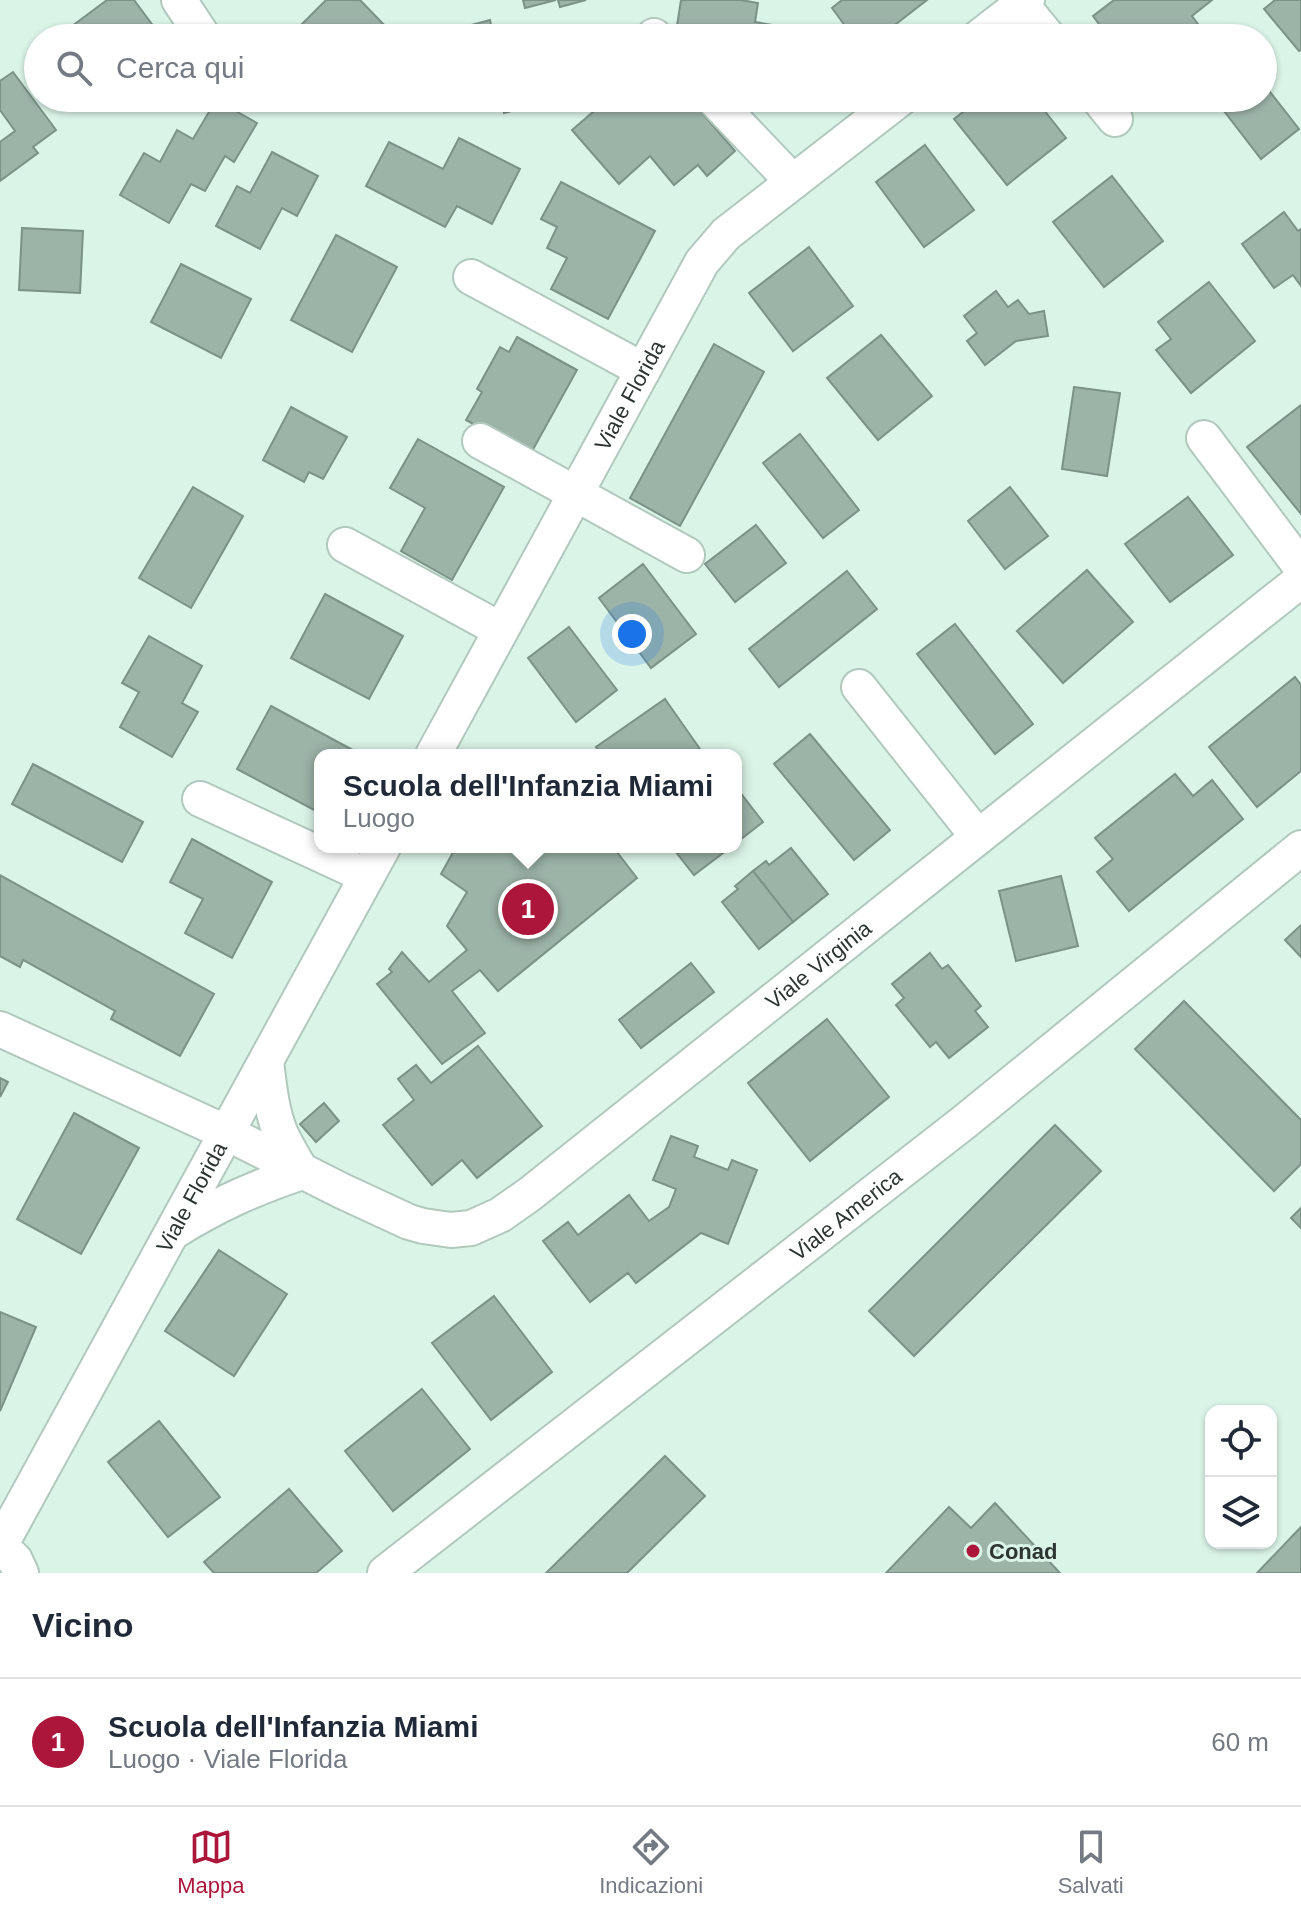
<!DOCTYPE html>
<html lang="it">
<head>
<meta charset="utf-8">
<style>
	:root { --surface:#fff; --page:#f6f6f7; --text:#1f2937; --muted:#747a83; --line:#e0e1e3; --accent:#ac163b }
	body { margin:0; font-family:Helvetica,sans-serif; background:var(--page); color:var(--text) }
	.controls { position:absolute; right:24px; bottom:24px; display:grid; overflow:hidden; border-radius:16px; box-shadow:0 2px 6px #0004 }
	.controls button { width:72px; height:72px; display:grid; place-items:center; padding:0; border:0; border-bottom:2px solid var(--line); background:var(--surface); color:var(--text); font:40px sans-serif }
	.you { position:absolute; left:632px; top:634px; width:28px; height:28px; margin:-20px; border:6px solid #fff; border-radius:50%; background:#1a73e8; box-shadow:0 0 0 12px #1a73e833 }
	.badge { display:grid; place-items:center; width:52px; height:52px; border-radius:50%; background:var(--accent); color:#fff; font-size:26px; font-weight:700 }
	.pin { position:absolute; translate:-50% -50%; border:4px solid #fff; box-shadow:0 2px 8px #0006 }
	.popup { position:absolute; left:314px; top:749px; width:428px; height:104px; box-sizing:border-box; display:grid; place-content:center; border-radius:16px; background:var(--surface); filter:drop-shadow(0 2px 6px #0005); font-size:26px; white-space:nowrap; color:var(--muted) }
	.popup b { font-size:30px; color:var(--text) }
	.popup::after { content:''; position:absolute; left:50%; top:100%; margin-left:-16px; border:16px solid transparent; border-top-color:var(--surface) }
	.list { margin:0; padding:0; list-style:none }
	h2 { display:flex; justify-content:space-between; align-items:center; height:104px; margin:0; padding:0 32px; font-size:34px }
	h2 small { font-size:26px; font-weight:400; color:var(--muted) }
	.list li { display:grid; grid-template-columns:52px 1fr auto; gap:24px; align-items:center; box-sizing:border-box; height:128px; padding:0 32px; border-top:2px solid var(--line) }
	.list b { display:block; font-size:30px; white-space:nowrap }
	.list p { margin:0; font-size:26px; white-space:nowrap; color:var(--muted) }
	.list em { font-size:26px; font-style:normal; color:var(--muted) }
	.icon { flex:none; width:44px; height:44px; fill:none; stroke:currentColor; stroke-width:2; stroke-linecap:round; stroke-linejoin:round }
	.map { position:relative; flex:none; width:1301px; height:1573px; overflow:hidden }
	.search { position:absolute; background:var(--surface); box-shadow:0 2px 6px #0004; left:24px; right:24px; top:24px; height:88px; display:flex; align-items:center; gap:20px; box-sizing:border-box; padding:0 28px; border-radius:44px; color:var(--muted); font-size:30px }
	.sheet { height:232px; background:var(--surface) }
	nav { display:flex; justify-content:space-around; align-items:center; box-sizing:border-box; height:112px; border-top:2px solid var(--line); background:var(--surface); font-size:22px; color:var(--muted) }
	nav a { display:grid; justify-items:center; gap:4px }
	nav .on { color:var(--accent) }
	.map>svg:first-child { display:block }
</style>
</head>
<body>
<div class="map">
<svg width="1301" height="1573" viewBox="0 0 1301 1573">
	<rect width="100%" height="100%" fill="#dbf4e8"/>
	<!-- building -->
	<g fill="#9cb3a8" stroke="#7b9287" stroke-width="2">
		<path d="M107 0H134L160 35 156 38H56Z"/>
		<path d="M326 0H360L391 32 385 38H288Z"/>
		<path d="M523 0H556L525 8Z"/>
		<path d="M558 0H586L560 7Z"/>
		<path d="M681 0H741L758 3 755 22 809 31 808 38H701V36L676 32Z"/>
		<path d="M842 0H927L878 38H854L832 8Z"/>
		<path d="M1114 0H1212L1192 16 1198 24 1179 38H1109L1093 16Z"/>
		<path d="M1275 0H1301V50L1299 51 1264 9Z"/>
		<path d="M490 20 494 38H435L434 35Z"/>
		<path d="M13 72 56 130 33 147 38 153 0 181V142L15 131 0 110V81Z"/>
		<path d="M1263 83 1299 129 1261 159 1214 98H1263Z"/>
		<path d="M501 98H552L553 100 504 113Z"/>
		<path d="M609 98H689L735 151 707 176 698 165 674 185 650 156 619 184 572 130Z"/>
		<path d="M981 98H1058L1059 99 1044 110 1066 138 1007 185 954 119Z"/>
		<path d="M216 100 257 123 234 162 225 156 205 191 191 184 169 223 120 195 144 153 160 162 177 130 193 139Z"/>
		<path d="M459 138 520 169 492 224 457 206 445 227 366 186 389 142 443 169Z"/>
		<path d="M925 145 974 210 924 247 876 182Z"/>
		<path d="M272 152 318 176 297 216 282 208 260 249 216 226 237 186 250 193Z"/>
		<path d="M1112 176 1163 241 1104 287 1053 222Z"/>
		<path d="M561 182 655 231 608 319 551 289 567 258 547 248 557 227 541 219Z"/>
		<path d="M1284 212 1298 231 1301 229V286L1293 275 1274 288 1242 244Z"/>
		<path d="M22 228 83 231 80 293 19 290Z"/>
		<path d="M336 235 397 267 352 352 291 320Z"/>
		<path d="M809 247 853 306 793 351 749 293Z"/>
		<path d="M181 264 251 299 221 358 151 322Z"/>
		<path d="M1209 282 1255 341 1191 393 1156 350 1171 339 1158 322Z"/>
		<path d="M996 291 1008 307 1018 300 1029 314 1044 311 1048 336 1016 341 985 365 967 341 977 333 964 316Z"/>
		<path d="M881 335 932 396 878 440 827 378Z"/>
		<path d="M517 337 577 370 530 455 466 420 482 392 477 389 500 347 509 352Z"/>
		<path d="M714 344 764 372 680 526 630 498Z"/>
		<path d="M1074 387 1120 393 1107 476 1062 469Z"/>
		<path d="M1301 405V514L1247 447Z"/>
		<path d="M291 407 347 437 323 479 309 472 304 482 263 460Z"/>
		<path d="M800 434 859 510 823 538 763 463Z"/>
		<path d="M418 439 504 487 452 580 401 551 425 508 390 488Z"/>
		<path d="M193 487 243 516 191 608 139 578Z"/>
		<path d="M1010 487 1048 536 1005 569 968 521Z"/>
		<path d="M1188 497 1233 555 1170 602 1125 544Z"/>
		<path d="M756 525 786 563 735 602 705 564Z"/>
		<path d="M643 564 696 634 651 668 599 598Z"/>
		<path d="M1087 570 1133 622 1063 683 1017 631Z"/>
		<path d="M847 571 877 609 779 687 749 649Z"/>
		<path d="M325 594 403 636 369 699 291 658Z"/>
		<path d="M955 624 1033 724 995 754 917 654Z"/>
		<path d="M569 627 617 690 576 722 528 658Z"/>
		<path d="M149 636 202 666 182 703 198 712 172 757 120 727 139 692 122 683Z"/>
		<path d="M1295 677 1301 685V771L1257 807 1209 747Z"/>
		<path d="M665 699 700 749 692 755H602L596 747Z"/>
		<path d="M271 706 362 755H320V813L237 769Z"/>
		<path d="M810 734 890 830 854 860 774 764Z"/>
		<path d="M33 764 143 822 122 862 12 804Z"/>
		<path d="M1175 774 1193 796 1212 780 1243 819 1129 911 1097 872 1113 859 1095 838Z"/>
		<path d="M736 787 763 822 736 843Z"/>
		<path d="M192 839 272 882 232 958 185 933 203 899 170 882Z"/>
		<path d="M456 847H613L637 878 498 991 480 970 452 991 485 1033 442 1064 377 984 392 972 389 969 402 952 429 982 467 950 447 926 467 892 441 874Z"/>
		<path d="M672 847H731L694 875Z"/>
		<path d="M791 848 828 894 793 922 753 871 766 861 769 865Z"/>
		<path d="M753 871 793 922 759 949 722 902 738 889 735 886Z"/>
		<path d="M0 875 214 994 180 1056 111 1019 115 1011 23 960 20 967 0 956Z"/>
		<path d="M1061 876 1078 946 1016 961 999 891Z"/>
		<path d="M1301 925V957L1285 940Z"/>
		<path d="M930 953 942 969 948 965 981 1006 975 1011 988 1027 949 1058 936 1042 930 1047 896 1005 904 998 892 984Z"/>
		<path d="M691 963 714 992 641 1048 619 1020Z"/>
		<path d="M1184 1001 1301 1120V1164L1274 1191 1135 1049Z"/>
		<path d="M827 1019 889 1097 810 1161 748 1083Z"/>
		<path d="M478 1046 542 1126 477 1178 462 1160 432 1185 383 1125 414 1100 398 1079 416 1065 431 1083Z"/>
		<path d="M0 1078 8 1082 0 1097Z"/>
		<path d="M324 1103 339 1121 316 1142 300 1124Z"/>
		<path d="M74 1113 139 1148 81 1254 17 1219Z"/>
		<path d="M1055 1125 1101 1171 914 1356 869 1311Z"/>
		<path d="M671 1136 698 1146 694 1157 728 1170 732 1160 757 1170 728 1244 701 1233 636 1283 628 1273 590 1302 543 1241 568 1222 578 1235 629 1195 649 1221 669 1207 676 1189 653 1180Z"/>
		<path d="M1301 1208V1228L1291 1218Z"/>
		<path d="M219 1250 287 1294 234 1376 165 1331Z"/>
		<path d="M494 1296 552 1372 491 1420 432 1343Z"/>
		<path d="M0 1312 36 1327 0 1411Z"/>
		<path d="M422 1389 470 1449 393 1511 345 1451Z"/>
		<path d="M159 1421 220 1497 168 1537 108 1462Z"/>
		<path d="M665 1456 705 1496 627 1573H546Z"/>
		<path d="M289 1489 342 1551 316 1573H214L204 1562Z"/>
		<path d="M995 1503 1060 1573H886L949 1507 971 1528Z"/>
		<path d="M1301 1527V1573H1257Z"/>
	</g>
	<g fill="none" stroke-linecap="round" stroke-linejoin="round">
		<!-- minor casing -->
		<g stroke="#b1c9bd" stroke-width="38">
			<g id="minor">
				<path d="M179 0 204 38"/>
				<path d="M1021 4 1049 38"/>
				<path d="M654 36 656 38"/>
				<path d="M978 38 1027 0"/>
				<path d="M713 98 793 182"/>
				<path d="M1098 98 1115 119"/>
				<path d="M471 277 643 370"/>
				<path d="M1204 438 1301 567"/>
				<path d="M480 441 687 555"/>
				<path d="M345 545 501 630"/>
				<path d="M859 687 978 837"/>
				<path id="s1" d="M433 755 702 262 726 234 901 98"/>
				<path d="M200 799 367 876"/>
				<path id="s2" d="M0 1029 227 1133 342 1191 409 1222 423 1226 451 1230 471 1228 500 1215 530 1194 1301 580"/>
				<path d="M266 1062C269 1085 271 1109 280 1132 286 1146 294 1159 302 1172"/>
				<path d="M173 1232C216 1205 254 1188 302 1172"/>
				<path id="s3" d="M0 1546 383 847"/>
				<path d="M0 1546 15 1560 21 1573"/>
				<path id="s4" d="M385 1573 963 1123 1301 848"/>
			</g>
		</g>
		<!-- minor -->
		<use href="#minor" stroke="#fff" stroke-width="34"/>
	</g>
	<!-- markers -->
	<circle fill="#ac163b" stroke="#dbf4e8" stroke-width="3" cx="973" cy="1551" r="8"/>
	<g text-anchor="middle" stroke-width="6" stroke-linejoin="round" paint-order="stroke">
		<!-- street labels -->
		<g font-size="22" fill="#2c3531" stroke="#dbf4e8">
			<text dy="8" stroke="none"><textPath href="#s1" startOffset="410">Viale Florida</textPath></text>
			<text dy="8" stroke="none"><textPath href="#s2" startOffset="952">Viale Virginia</textPath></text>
			<text dy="8" stroke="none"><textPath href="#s3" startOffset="398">Viale Florida</textPath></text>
			<text dy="8" stroke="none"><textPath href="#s4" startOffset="584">Viale America</textPath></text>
		</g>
		<!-- poi labels -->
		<g font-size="22" font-weight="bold" fill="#2c3531" stroke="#dbf4e8" text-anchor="start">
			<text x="989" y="1559">Conad</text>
		</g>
	</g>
</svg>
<div class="controls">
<button><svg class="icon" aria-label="locate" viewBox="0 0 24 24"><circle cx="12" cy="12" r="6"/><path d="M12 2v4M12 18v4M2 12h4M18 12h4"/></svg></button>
<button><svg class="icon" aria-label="layers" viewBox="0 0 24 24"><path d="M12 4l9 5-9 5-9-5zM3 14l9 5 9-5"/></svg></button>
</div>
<div class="you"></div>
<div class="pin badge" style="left:528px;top:909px">1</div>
<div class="popup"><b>Scuola dell'Infanzia Miami</b>Luogo</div>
<div class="search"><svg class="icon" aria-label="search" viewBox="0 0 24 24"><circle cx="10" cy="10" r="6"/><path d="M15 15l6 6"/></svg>Cerca qui</div>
</div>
<section class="sheet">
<h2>Vicino<small></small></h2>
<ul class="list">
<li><span class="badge">1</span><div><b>Scuola dell'Infanzia Miami</b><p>Luogo · Viale Florida</p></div><em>60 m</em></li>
</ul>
</section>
<nav>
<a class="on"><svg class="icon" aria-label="map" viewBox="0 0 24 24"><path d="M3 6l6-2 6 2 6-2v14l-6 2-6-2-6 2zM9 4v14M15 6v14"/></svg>Mappa</a>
<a><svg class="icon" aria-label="directions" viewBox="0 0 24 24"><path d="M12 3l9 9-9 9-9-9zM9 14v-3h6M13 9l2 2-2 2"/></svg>Indicazioni</a>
<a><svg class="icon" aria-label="saved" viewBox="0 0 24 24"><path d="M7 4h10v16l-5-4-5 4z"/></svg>Salvati</a>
</nav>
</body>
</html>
